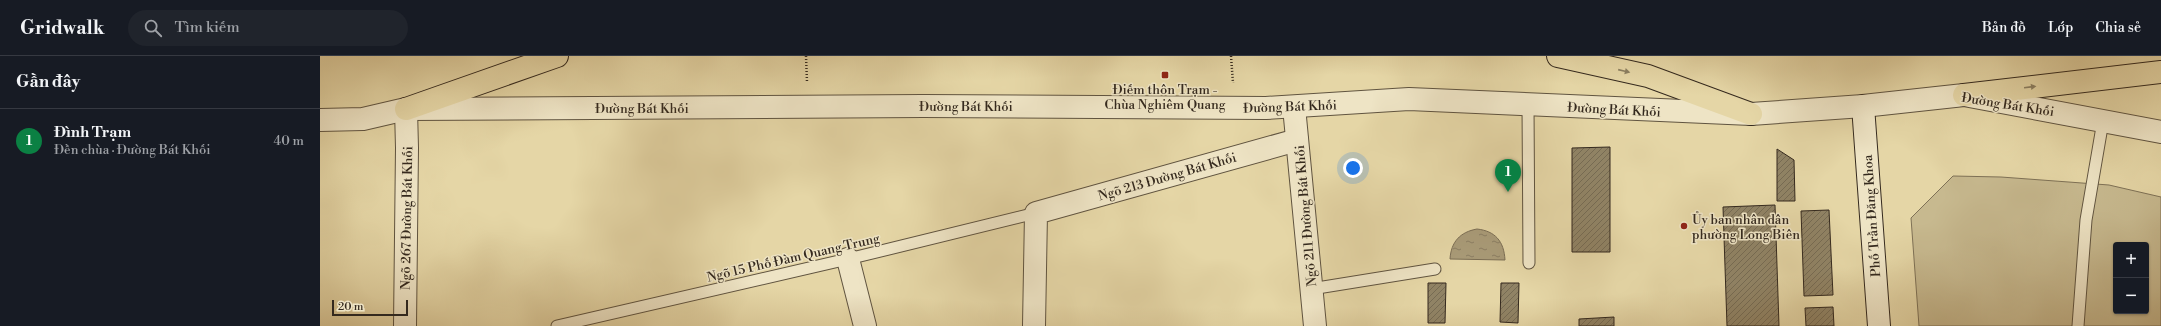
<!DOCTYPE html>
<html lang="vi">
<head>
<meta charset="utf-8">
<style>
	:root { --surface:#171b24; --page:#20242c; --text:#f1f3f6; --muted:#9ea1a6; --line:#363941; --accent:#0b8043 }
	body { margin:0; font-family:"Libre Bodoni",serif; background:var(--page); color:var(--text) }
	.controls { position:absolute; right:12px; bottom:12px; display:grid; overflow:hidden; border-radius:4px; box-shadow:0 1px 3px #0004 }
	.controls button { width:36px; height:36px; display:grid; place-items:center; padding:0; border:0; border-bottom:1px solid var(--line); background:var(--surface); color:var(--text); font:20px sans-serif }
	.scale { position:absolute; left:12px; bottom:10px; width:76px; box-sizing:border-box; padding-left:4px; border:2px solid #34291e; border-top:0; font-size:11px; line-height:14px; white-space:nowrap; color:#34291e; -webkit-text-stroke:3px #eee4c5; paint-order:stroke }
	.you { position:absolute; left:1033px; top:112px; width:14px; height:14px; margin:-10px; border:3px solid #fff; border-radius:50%; background:#1a73e8; box-shadow:0 0 0 6px #1a73e833 }
	.badge { display:grid; place-items:center; width:26px; height:26px; border-radius:50%; background:var(--accent); color:#fff; font-size:13px; font-weight:700 }
	.pin { position:absolute; translate:-50% -33px; filter:drop-shadow(0 1px 2px #0008) }
	.pin::after { content:''; position:absolute; top:21px; width:14px; height:12px; background:inherit; clip-path:polygon(0 0,100% 0,50% 100%) }
	.list { margin:0; padding:0; list-style:none }
	h2 { display:flex; justify-content:space-between; align-items:center; height:52px; margin:0; padding:0 16px; font-size:17px }
	h2 small { font-size:13px; font-weight:400; color:var(--muted) }
	.list li { display:grid; grid-template-columns:26px 1fr auto; gap:12px; align-items:center; box-sizing:border-box; height:64px; padding:0 16px; border-top:1px solid var(--line) }
	.list b { display:block; font-size:15px; white-space:nowrap }
	.list p { margin:0; font-size:13px; white-space:nowrap; color:var(--muted) }
	.list em { font-size:13px; font-style:normal; color:var(--muted) }
	.icon { flex:none; width:22px; height:22px; fill:none; stroke:currentColor; stroke-width:2; stroke-linecap:round; stroke-linejoin:round }
	.map { position:relative; flex:none; width:1841px; height:270px; overflow:hidden }
	header { display:flex; align-items:center; gap:24px; box-sizing:border-box; height:56px; padding:0 20px; background:var(--surface); border-bottom:1px solid var(--line) }
	header strong { font-size:19px }
	nav { display:flex; gap:22px; margin-inline-start:auto; font-size:14px }
	.search { width:280px; height:36px; background:var(--page); display:flex; align-items:center; gap:10px; box-sizing:border-box; padding:0 14px; border-radius:22px; color:var(--muted); font-size:15px }
	main { display:flex }
	aside { flex:1; background:var(--surface) }
	.map>svg:first-child { display:block }
</style>
</head>
<body>
<header>
<strong>Gridwalk</strong>
<div class="search"><svg class="icon" aria-label="search" viewBox="0 0 24 24"><circle cx="10" cy="10" r="6"/><path d="M15 15l6 6"/></svg>Tìm kiếm</div>
<nav><a>Bản đồ</a><a>Lớp</a><a>Chia sẻ</a></nav>
</header>
<main>
<aside>
<h2>Gần đây<small></small></h2>
<ul class="list">
<li><span class="badge">1</span><div><b>Đình Trạm</b><p>Đền chùa · Đường Bát Khối</p></div><em>40 m</em></li>
</ul>
</aside>
<div class="map">
<svg width="1841" height="270" viewBox="0 0 1841 270">
	<defs>
		<pattern id="water-ripples" width="26" height="14" patternUnits="userSpaceOnUse"><rect width="26" height="14" fill="#a99b78"/><path d="M2 4q2-2 4 0t4 0M15 11q2-2 4 0t4 0" fill="none" stroke="#8a7e62"/></pattern>
		<pattern id="building-hatch" width="6" height="6" patternUnits="userSpaceOnUse"><rect width="6" height="6" fill="#908365"/><path d="M-1 1l2-2M0 6l6-6M5 7l2-2" fill="none" stroke="#766b53"/></pattern>
	</defs>
	<rect width="100%" height="100%" fill="#e5d6a6"/>
	<filter id="stains"><feTurbulence type="fractalNoise" baseFrequency=".005" numOctaves="4"/><feColorMatrix values="0 0 0 0 .2 0 0 0 0 .09 0 0 0 0 .02 0 0 0 .5 -.17"/></filter>
	<radialGradient id="worn" r=".72"><stop offset=".6" stop-color="#630" stop-opacity="0"/><stop offset="1" stop-color="#630" stop-opacity=".3"/></radialGradient>
	<!-- park -->
	<path fill="#c7b98f" stroke="#7e7156" fill-rule="evenodd" d="M1633 120 1681 121 1789 129 1841 141V270H1599L1591 162ZM1796 189H1826V255H1796Z"/>
	<!-- water -->
	<path fill="url(#water-ripples)" stroke="#7a6d54" d="M1157 173C1175 175 1184 185 1185 204L1130 203C1131 186 1140 176 1157 173Z"/>
	<!-- building -->
	<g fill="url(#building-hatch)" stroke="#34291e">
		<path d="M1290 91V196H1252V92Z"/>
		<path d="M1457 93 1474 104 1475 145H1457Z"/>
		<path d="M1455 149 1459 270H1407L1403 151Z"/>
		<path d="M1509 154 1513 239 1484 240 1481 155Z"/>
		<path d="M1108 227H1126L1125 267H1108Z"/>
		<path d="M1181 227H1199L1198 267 1180 266Z"/>
		<path d="M1513 251 1514 270H1486L1485 252Z"/>
		<path d="M1294 261V270H1259V263Z"/>
	</g>
	<g fill="none" stroke-linecap="round" stroke-linejoin="round">
		<!-- lane casing -->
		<g stroke="#605440" stroke-width="13">
			<g id="lane">
				<path d="M1208 49 1209 207"/>
				<path d="M991 233 1115 213"/>
				<path d="M237 270 528 203 716 157"/>
				<path d="M1758 270 1766 164 1783 65"/>
			</g>
		</g>
		<!-- street casing -->
		<g stroke="#605440" stroke-width="24">
			<g id="street">
				<path d="M974 51 995 270"/>
				<path d="M0 64 43 63 86 53 603 50 946 52 1089 43 1431 58 1543 50 1644 39 1841 76"/>
				<path d="M528 203 545 270"/>
				<path d="M85 270 87 92 86 53"/>
				<path d="M714 270 716 157 977 84"/>
			</g>
		</g>
		<!-- secondary casing -->
		<g stroke="#34291e" stroke-width="24">
			<path id="secondary" d="M1543 50 1559 270"/>
		</g>
		<!-- primary casing -->
		<g stroke="#34291e" stroke-width="24">
			<g id="primary">
				<path d="M1238 0 1328 20 1431 58"/>
				<path d="M1644 39 1841 16"/>
				<path d="M86 53 237 0"/>
			</g>
		</g>
		<!-- path -->
		<g stroke="#34291e" stroke-width="2.5" stroke-dasharray="1 2" stroke-linecap="butt">
			<path d="M486 0 487 26"/>
			<path d="M911 0 913 27"/>
		</g>
		<!-- lane -->
		<use href="#lane" stroke="#eee4c5" stroke-width="11"/>
		<!-- street -->
		<use href="#street" stroke="#eee4c5" stroke-width="22"/>
		<!-- secondary -->
		<use href="#secondary" stroke="#eee4c5" stroke-width="22"/>
		<!-- primary -->
		<use href="#primary" stroke="#e5d6a6" stroke-width="22"/>
	</g>
	<!-- one-way arrows -->
	<defs><path id="oneway-solid" d="M-6-.8H1V-3.2L6.5 0L1 3.2V.8H-6Z"/></defs>
	<g fill="#8c8062">
		<use href="#oneway-solid" transform="translate(1304 15) rotate(13)"/>
		<use href="#oneway-solid" transform="translate(1710 31) rotate(-7)"/>
	</g>
	<!-- markers -->
	<g fill="#8f2418" stroke="#eee4c5" stroke-width="1.5">
		<rect x="841" y="15" width="8" height="8" rx="2"/>
		<circle cx="1364" cy="170" r="4"/>
	</g>
	<g text-anchor="middle" stroke-width="3" stroke-linejoin="round" paint-order="stroke">
		<!-- poi labels -->
		<g font-size="13" fill="#34291e" stroke="#eee4c5">
			<text x="845" y="38">Điếm thôn Trạm -<tspan x="845" dy="15">Chùa Nghiêm Quang</tspan></text>
			<text x="1372" y="168" text-anchor="start">Ủy ban nhân dân<tspan x="1372" dy="15">phường Long Biên</tspan></text>
		</g>
		<!-- street labels -->
		<g font-size="13" fill="#34291e" stroke="#eee4c5">
			<text transform="translate(1688 48) rotate(9)" y="5">Đường Bát Khối</text>
			<text x="646" y="55">Đường Bát Khối</text>
			<text transform="translate(970 50) rotate(-2)" y="5">Đường Bát Khối</text>
			<text x="322" y="57">Đường Bát Khối</text>
			<text transform="translate(1294 53) rotate(3)" y="5">Đường Bát Khối</text>
			<text transform="translate(847 120) rotate(-16)" y="5">Ngõ 213 Đường Bát Khối</text>
			<text transform="translate(985 160) rotate(-95)" y="5">Ngõ 211 Đường Bát Khối</text>
			<text transform="translate(1551 160) rotate(-94)" y="5">Phố Trần Đăng Khoa</text>
			<text transform="translate(86 162) rotate(-89)" y="5">Ngõ 267 Đường Bát Khối</text>
			<text transform="translate(473 201) rotate(-13)" y="5">Ngõ 15 Phố Đàm Quang Trung</text>
		</g>
	</g>
	<rect width="100%" height="100%" filter="url(#stains)"/>
	<rect width="100%" height="100%" fill="url(#worn)"/>
</svg>
<div class="controls">
<button>+</button>
<button>−</button>
</div>
<div class="scale">20 m</div>
<div class="you"></div>
<div class="pin badge" style="left:1188px;top:136px">1</div>
</div>
</main>
</body>
</html>
